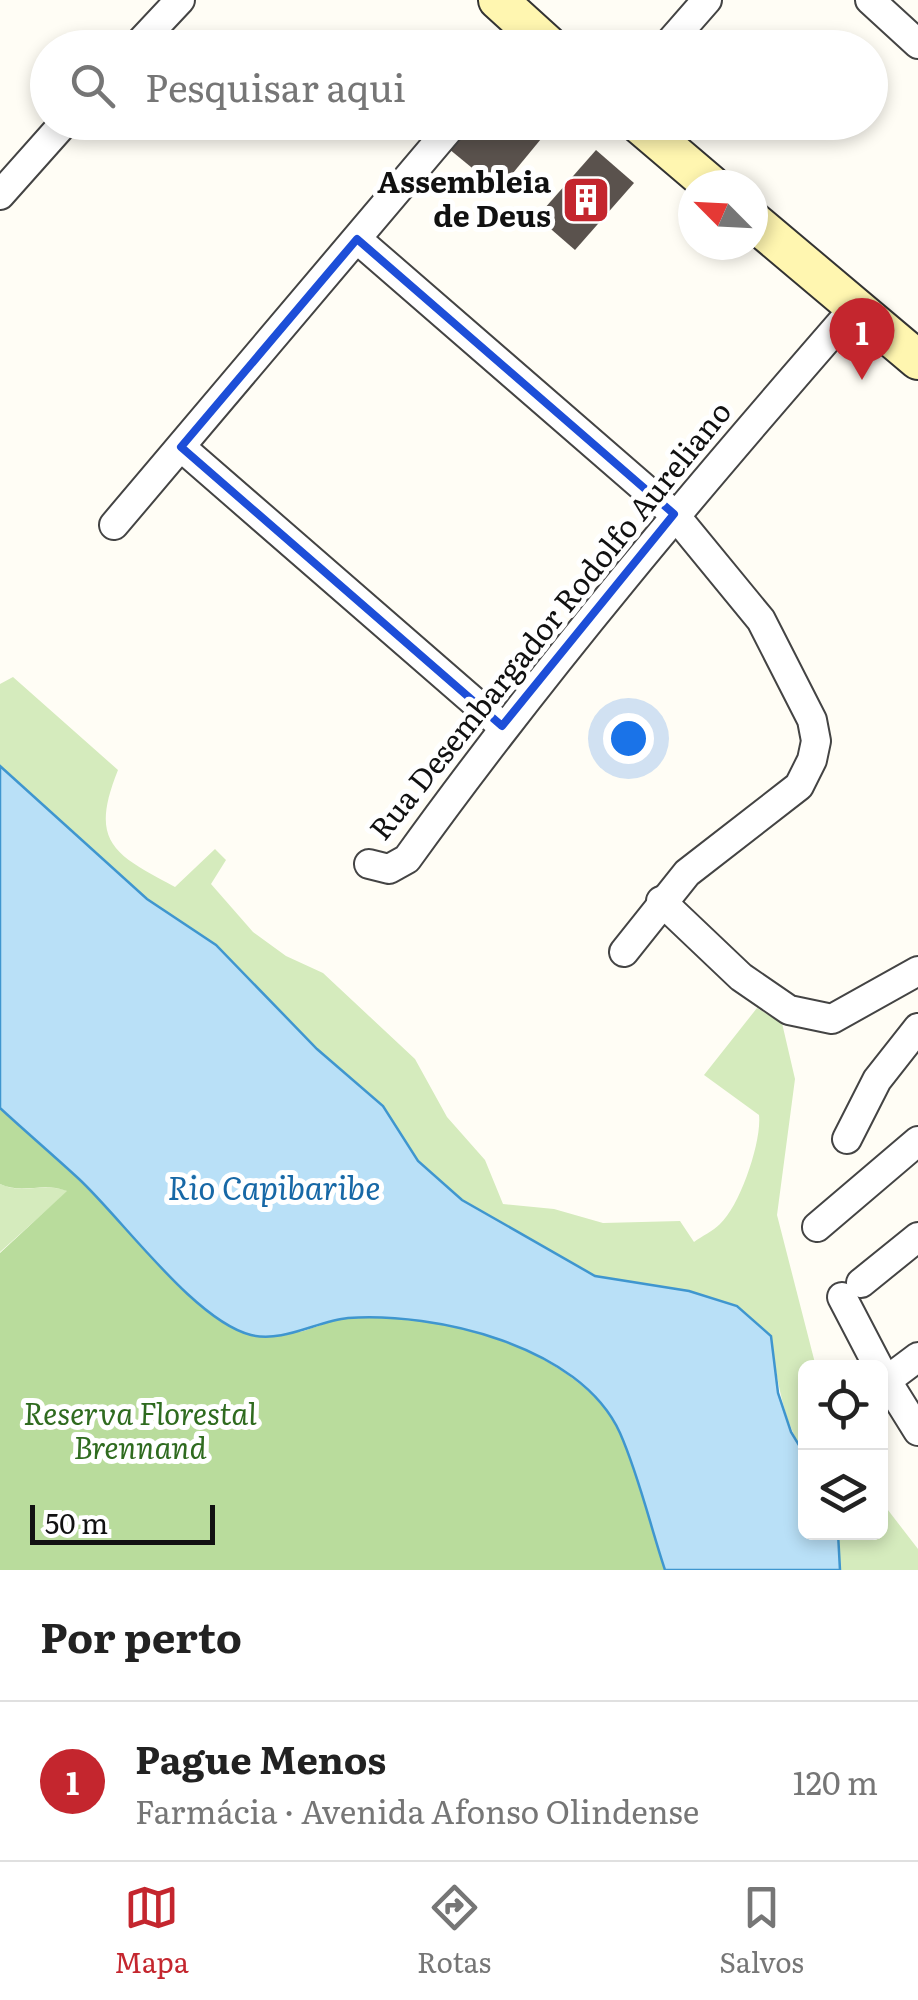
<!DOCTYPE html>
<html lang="pt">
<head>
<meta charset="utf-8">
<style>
	:root { --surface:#fff; --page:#f2f2f2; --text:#222; --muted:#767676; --line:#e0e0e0; --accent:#c4262e }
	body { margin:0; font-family:Literata,serif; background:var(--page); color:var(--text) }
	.controls { position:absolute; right:30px; bottom:30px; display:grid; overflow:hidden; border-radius:15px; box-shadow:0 5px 15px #0003 }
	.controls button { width:90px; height:90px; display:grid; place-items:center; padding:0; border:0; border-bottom:2px solid var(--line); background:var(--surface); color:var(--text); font:50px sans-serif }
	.compass { position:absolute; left:678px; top:170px; width:90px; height:90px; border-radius:50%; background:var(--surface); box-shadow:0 5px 15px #0003; rotate:294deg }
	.scale { position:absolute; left:30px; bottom:25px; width:185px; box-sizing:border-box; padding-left:10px; border:5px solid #111; border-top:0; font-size:28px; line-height:35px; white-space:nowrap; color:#111; -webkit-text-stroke:8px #fff; paint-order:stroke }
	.you { position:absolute; left:628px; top:738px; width:35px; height:35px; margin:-25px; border:8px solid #fff; border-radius:50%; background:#1a73e8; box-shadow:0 0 0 15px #1a73e833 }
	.badge { display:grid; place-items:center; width:65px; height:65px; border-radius:50%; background:var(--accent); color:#fff; font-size:32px; font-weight:700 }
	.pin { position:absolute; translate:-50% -82px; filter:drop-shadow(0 2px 5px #0008) }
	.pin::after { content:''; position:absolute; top:52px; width:35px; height:30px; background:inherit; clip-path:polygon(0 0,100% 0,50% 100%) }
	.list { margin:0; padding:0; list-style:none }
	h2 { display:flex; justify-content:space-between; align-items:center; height:130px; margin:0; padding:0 40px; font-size:42px }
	h2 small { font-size:32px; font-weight:400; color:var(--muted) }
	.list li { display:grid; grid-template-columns:65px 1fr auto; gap:30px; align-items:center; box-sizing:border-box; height:160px; padding:0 40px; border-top:2px solid var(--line) }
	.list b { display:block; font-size:38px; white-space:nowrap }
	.list p { margin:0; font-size:32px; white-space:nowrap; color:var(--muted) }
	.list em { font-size:32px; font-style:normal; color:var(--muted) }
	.icon { flex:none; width:55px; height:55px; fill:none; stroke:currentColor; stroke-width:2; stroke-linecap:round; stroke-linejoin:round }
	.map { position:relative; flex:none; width:918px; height:1570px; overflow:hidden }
	.search { position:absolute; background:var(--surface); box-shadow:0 5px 15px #0003; left:30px; right:30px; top:30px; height:110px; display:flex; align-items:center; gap:25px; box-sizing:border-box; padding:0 35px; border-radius:55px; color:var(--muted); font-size:38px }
	.sheet { height:290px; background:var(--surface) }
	nav { display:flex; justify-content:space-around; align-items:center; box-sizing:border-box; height:140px; border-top:2px solid var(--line); background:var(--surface); font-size:28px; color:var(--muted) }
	nav a { display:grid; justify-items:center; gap:5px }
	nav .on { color:var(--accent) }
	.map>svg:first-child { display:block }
</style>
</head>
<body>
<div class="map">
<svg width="918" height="1570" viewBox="0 0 918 1570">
	<rect width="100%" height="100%" fill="#fffdf5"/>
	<!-- green -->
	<g fill="#d5ebbd">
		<path d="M13 677 118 770C89 842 113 854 175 887L215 849 226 860 211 884 253 932 286 956 323 973 415 1059 447 1117 485 1160 503 1204 554 1209 603 1223 680 1221 694 1242C702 1236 713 1231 720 1224 740 1206 762 1141 759 1115L704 1075 757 1008 782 1023 795 1079 777 1215 816 1367 806 1368 805 1455C782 1418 777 1379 771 1336L737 1306 689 1291 595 1276 462 1200 418 1161 383 1106 317 1049 216 945 147 899 0 766V684Z"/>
		<path d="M0 1184C24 1195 43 1182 68 1191L0 1252Z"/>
		<path d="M881 1501 918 1549V1570H840L838 1533 880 1532Z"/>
	</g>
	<!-- forest -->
	<path fill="#b9dc9c" d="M0 1108 80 1180 164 1270 300 1332C314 1328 329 1321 344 1319 429 1305 580 1350 620 1432 640 1474 650 1525 665 1570H0V1253L67 1191C42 1181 24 1195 0 1184Z"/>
	<!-- water -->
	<path fill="#b9e0f7" stroke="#3f96cf" stroke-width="2.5" d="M0 766 147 899 216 945 317 1049 383 1106 418 1161 462 1200 595 1276 689 1291 737 1306 771 1336 778 1393 791 1432 805 1455 806 1532 838 1533 840 1570H665C650 1525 639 1476 620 1433 580 1345 435 1312 348 1318 317 1321 283 1343 251 1335 195 1321 123 1220 79 1179 53 1155 26 1132 0 1108Z"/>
	<!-- building -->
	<g fill="#5a524d">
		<path d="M471 122H555L499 190 449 149Z"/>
		<path d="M596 150 634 183 575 250 537 217Z"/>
	</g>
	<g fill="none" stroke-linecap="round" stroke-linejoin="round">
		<!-- street casing -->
		<g stroke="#444" stroke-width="32">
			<g id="street">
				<path d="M870 0 918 44"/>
				<path d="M135 48 180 0"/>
				<path d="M665 48 707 0"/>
				<path d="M0 195 65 122"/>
				<path d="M357 239 674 514 761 620 812 720 816 741 812 760 799 786 687 873 624 952"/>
				<path d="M181 447 502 726"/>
				<path d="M114 525 455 122"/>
				<path d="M369 864 389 869 407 859C546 666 699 486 855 307"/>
				<path d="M661 901 741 977 789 1010 832 1019 918 971"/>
				<path d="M847 1139 877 1080 918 1028"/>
				<path d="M817 1227 918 1141"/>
				<path d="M861 1283 918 1237"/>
				<path d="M842 1297 879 1368"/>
				<path d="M880 1370 918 1431"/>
				<path d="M886 1381 918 1357"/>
			</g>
		</g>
		<!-- secondary casing -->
		<g stroke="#333" stroke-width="42">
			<g id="secondary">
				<path d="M498 0 551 48"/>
				<path d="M637 122 711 185"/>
				<path d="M753 221 918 360"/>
			</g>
		</g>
		<!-- street -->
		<use href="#street" stroke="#fff" stroke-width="28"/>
		<!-- secondary -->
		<use href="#secondary" stroke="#fff6b0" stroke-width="38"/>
	</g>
	<!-- marked area -->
	<path fill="none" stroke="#1d4ed8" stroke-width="8" stroke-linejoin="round" d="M357 239 674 514 502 726 181 447Z"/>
	<!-- icons -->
	<defs>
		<g id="building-square" transform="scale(2.5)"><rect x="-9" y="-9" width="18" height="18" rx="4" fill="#c4262e" stroke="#fff"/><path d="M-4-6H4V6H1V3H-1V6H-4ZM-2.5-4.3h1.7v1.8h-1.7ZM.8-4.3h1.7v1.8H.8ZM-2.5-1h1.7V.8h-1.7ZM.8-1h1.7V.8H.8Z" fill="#fff"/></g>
	</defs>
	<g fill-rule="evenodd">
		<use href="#building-square" x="586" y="200"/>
	</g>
	<g text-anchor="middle" stroke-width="10" stroke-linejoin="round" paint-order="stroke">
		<!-- poi labels -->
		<g font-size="30" font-weight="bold" fill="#111" stroke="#fff" text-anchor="end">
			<text x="551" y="193">Assembleia<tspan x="551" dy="34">de Deus</tspan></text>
		</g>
		<!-- street labels -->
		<g font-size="30" fill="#111" stroke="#fff">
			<text transform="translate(551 621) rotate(-51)" y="10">Rua Desembargador Rodolfo Aureliano</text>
		</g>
		<!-- park labels -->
		<g font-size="30" font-style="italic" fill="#2f6b1f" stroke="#fff">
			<text x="140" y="1425">Reserva Florestal<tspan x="140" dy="34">Brennand</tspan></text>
		</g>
		<!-- water labels -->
		<g font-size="32" font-style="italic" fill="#1768a6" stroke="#fff">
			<text x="274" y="1200">Rio Capibaribe</text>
		</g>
	</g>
</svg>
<div class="controls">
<button><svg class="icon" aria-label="locate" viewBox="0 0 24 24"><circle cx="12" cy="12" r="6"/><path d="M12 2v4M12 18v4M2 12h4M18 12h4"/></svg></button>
<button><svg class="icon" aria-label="layers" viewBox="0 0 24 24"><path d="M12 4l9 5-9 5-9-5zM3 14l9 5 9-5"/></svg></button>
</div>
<svg class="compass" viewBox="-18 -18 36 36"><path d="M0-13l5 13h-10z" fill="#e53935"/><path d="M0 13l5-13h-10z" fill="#767676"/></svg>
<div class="scale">50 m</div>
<div class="you"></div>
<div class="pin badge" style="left:862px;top:380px">1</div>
<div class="search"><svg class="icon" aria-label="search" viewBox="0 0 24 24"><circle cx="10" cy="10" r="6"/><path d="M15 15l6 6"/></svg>Pesquisar aqui</div>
</div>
<section class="sheet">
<h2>Por perto<small></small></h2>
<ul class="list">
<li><span class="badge">1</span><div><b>Pague Menos</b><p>Farmácia · Avenida Afonso Olindense</p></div><em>120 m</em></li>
</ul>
</section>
<nav>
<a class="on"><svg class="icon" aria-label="map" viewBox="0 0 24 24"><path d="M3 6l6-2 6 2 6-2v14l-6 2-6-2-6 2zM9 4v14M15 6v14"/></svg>Mapa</a>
<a><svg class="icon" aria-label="directions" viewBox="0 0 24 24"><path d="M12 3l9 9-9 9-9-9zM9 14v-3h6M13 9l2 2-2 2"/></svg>Rotas</a>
<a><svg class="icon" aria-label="saved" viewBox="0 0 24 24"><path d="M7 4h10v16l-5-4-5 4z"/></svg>Salvos</a>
</nav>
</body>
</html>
